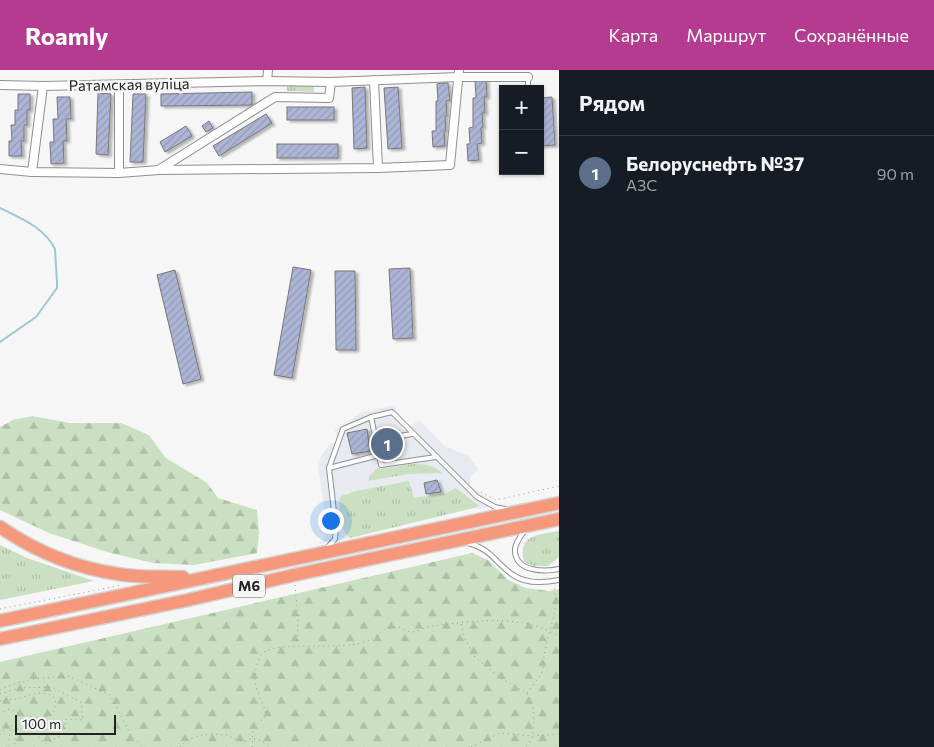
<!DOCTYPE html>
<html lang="ru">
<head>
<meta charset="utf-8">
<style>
	:root { --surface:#171b24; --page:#242831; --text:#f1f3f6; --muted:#9ea1a6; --line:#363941; --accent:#b43b8f }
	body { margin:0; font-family:Commissioner,sans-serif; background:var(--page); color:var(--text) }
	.controls { position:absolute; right:15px; top:15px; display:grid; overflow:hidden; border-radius:0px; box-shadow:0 1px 4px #0004 }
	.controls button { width:45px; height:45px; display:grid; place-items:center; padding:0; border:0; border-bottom:1px solid var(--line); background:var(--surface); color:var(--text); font:25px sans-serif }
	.scale { position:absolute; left:15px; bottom:12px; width:101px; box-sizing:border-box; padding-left:5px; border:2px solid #232323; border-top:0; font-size:14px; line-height:18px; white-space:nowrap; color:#232323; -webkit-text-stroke:4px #f6f6f7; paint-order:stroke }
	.you { position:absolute; left:330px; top:450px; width:18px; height:18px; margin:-12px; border:4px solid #fff; border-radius:50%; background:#1a73e8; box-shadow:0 0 0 8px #1a73e833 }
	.badge { display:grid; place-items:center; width:32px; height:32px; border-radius:50%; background:var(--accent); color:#fff; font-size:16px; font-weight:700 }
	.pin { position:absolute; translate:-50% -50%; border:2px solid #fff; box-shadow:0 1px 5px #0006 }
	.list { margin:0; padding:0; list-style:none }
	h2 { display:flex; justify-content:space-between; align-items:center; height:65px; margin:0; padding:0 20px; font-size:21px }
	h2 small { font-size:16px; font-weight:400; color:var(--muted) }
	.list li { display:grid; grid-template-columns:32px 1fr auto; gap:15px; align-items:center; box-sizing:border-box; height:75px; padding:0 20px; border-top:1px solid var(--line) }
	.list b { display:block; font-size:19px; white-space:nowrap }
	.list p { margin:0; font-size:16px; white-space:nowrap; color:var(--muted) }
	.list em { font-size:16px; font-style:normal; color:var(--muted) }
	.map { position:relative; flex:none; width:559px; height:677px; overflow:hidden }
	header { display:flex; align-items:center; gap:30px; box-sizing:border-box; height:70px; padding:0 25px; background:var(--accent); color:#fff }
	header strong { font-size:24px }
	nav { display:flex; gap:28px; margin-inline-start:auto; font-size:18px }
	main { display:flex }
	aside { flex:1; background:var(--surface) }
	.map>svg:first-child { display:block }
</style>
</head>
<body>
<header>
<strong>Roamly</strong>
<nav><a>Карта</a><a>Маршрут</a><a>Сохранённые</a></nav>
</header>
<main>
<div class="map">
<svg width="559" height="677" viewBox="0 0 559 677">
	<defs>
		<pattern id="grass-tufts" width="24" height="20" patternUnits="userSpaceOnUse" patternTransform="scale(1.25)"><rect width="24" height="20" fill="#cbe0c2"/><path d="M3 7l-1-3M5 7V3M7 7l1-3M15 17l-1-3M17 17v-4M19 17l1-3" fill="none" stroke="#aec0a6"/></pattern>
		<pattern id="forest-firs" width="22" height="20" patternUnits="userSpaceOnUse" patternTransform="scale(1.25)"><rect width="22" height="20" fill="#cbe0c2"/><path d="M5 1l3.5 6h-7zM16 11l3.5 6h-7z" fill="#aec0a6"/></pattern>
		<pattern id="building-hatch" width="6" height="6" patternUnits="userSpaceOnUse" patternTransform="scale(1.25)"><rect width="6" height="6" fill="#adb5d6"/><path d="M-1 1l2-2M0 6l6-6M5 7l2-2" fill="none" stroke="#959bb7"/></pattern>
		<filter id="shadow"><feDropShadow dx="3" dy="2" stdDeviation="1" flood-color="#0004"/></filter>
	</defs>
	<rect width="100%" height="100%" fill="#f6f6f7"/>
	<!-- built -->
	<path fill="#e8eaf2" d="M395 335 402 359 406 360 419 350 445 376 468 386 479 400 471 406 470 416 498 436 477 439 478 437 456 418 446 423 414 428 397 413 355 421 346 423 339 431 343 458 347 465 350 468 319 474 325 467 327 459 318 395 323 383 329 375 337 371 335 360 362 342Z"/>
	<!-- grass -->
	<g fill="url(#grass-tufts)">
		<path d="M287 14H314V22L287 21Z"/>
		<path d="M411 394C423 394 433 394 442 403L408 404 368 411 370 406 377 398H390Z"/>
		<path d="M409 411 414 428 446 423 456 418 478 435V437L350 468C340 461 337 437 341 426L355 421Z"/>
		<path d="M559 461V487L548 496H534L524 492C518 464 537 465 559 461Z"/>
		<path d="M0 475 27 488 94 511 0 530Z"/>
	</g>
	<!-- forest -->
	<g fill="url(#forest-firs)">
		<path d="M32 346 70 353H121L149 365 166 388 207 413 218 428 257 440 259 462 257 483 194 495 153 493 107 482 49 463 0 440V357L13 350Z"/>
		<path d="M472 483 488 490 508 510 526 518 549 521 559 519V677H0V592Z"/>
	</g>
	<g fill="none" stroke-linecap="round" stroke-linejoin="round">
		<!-- stream -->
		<path stroke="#9bc8d1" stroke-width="2" d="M0 138C20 148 44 157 55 179L57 213V218L36 247 0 272"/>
	</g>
	<!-- building -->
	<g fill="url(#building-hatch)" stroke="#767778" filter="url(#shadow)">
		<path d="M486 10 487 27H484L485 43H482L483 57 481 58 482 73 477 74 479 90 468 91 467 74H470L469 58 473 57V28H476L475 11Z"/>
		<path d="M442 13H448L450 30 446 31 447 46H445L446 61H444L445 76 433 77 432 61H436V31H438L437 14Z"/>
		<path d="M365 17 367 78 354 79 352 18Z"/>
		<path d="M398 17 402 78 388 79 384 18Z"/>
		<path d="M252 22V35L161 36V24Z"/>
		<path d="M98 23 111 24 108 85 96 84Z"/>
		<path d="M18 24H30V40H27V55H24V71H21L22 86H9V71H12L11 55H15V40H18Z"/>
		<path d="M133 24H146L143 92H130Z"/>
		<path d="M57 27H70L71 49H66L67 71H63L64 93 51 94 50 72H54L53 49H58Z"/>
		<path d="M552 27 555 75 540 76V28Z"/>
		<rect x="287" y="37" width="47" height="13"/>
		<path d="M266 44 272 53 219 86 213 76Z"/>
		<path d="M209 51 213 58 206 62 202 56Z"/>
		<path d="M186 56 192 66 165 82 160 72Z"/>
		<rect x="277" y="74" width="61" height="14"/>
		<path d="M293 197 311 200 292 308 274 305Z"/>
		<path d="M410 198 413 268 393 269 389 199Z"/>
		<path d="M175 200 201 309 183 314 157 205Z"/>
		<path d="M335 201H355L356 280H336Z"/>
		<path d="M367 359 370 381 352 384 347 363Z"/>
		<path d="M437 410 441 422 426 424 424 413Z"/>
	</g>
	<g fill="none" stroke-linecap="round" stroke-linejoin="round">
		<!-- service casing -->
		<g stroke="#8e8f90" stroke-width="6">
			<g id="service">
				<path d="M528 7V19"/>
				<path d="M371 347 392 342 477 427 495 437 505 439"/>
				<path d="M376 370 379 385"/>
				<path d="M329 398 379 385 381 395 436 387"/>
				<path d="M525 460C521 466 514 474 515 482 517 502 545 502 559 499"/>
				<path d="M468 473C493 480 494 492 513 505 526 514 544 513 559 510"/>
				<path d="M327 478 335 469 336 459 329 398 343 359 371 347 376 370 412 364"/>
			</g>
		</g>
		<!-- minor casing -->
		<g stroke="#8e8f90" stroke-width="10">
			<g id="minor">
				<path d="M374 10 378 98"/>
				<path d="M267 11 268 0"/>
				<path d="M0 15 43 16 267 11 331 12 458 7H528"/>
				<path d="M0 99 32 102 119 103 159 100 378 98 450 95 459 0"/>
				<path d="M160 99 275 27 329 28 331 12"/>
				<path d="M32 102 43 16"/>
				<path d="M119 103V15"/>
			</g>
		</g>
		<!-- trunk casing -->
		<g stroke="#d3d3d3" stroke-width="15">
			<g id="trunk">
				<path d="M0 457C35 481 75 498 118 504 139 508 162 506 183 507"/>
				<path d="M0 551 559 433"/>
				<path d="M0 569 188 530 294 505 559 449"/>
			</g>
		</g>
		<!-- path -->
		<g stroke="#99999a" stroke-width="1" stroke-dasharray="1 4" stroke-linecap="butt">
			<path d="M481 422 496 430 559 416"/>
			<path d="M295 515 298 548 297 575"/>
			<path d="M0 539 122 515"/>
			<path d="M461 554 465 569 475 587 499 607 527 623 533 638 534 653 533 666 526 677"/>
			<path d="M0 620 13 614 34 609 68 606 110 625 131 665 143 677"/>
			<path d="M527 623C531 617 537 611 541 604 545 597 543 589 545 581 549 556 559 544 554 517"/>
			<path d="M0 624 19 618 51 617 81 632 83 650 66 649 63 664 45 674 35 663 28 646 9 639 0 644"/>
			<path d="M0 631C5 629 11 630 16 629 29 626 42 618 55 628 58 649 44 649 28 646L19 654 14 677"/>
			<path d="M0 665 6 657 12 656 9 667V677"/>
			<path d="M180 677 188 669 208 664 227 665 237 670 245 671 252 668 262 671 270 677"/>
			<path d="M252 677 253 658 266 646C263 625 250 619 257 595 259 590 260 584 264 582 279 572 331 578 351 575 357 574 365 572 370 570 378 566 384 558 393 557 400 556 405 561 411 562 418 562 426 556 433 556 473 551 524 543 559 567"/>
			<path d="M471 677 500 663 533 666 559 664"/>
		</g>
		<!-- service -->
		<use href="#service" stroke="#fff" stroke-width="4"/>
		<!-- minor -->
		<use href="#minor" stroke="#fff" stroke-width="8"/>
		<!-- trunk -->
		<use href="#trunk" stroke="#f6987b" stroke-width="12"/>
	</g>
	<g text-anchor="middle" stroke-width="5" stroke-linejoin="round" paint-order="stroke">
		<!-- shield labels -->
		<rect fill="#f6f6f7" stroke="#626263" stroke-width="1" x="233" y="504.5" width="32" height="23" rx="4"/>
		<g font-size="14" font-weight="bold" fill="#232323">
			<text x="249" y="521">М6</text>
		</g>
		<!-- street labels -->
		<g font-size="15" fill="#232323" stroke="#f6f6f7">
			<text transform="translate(129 15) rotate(-1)" y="5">Ратамская вуліца</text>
		</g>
	</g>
</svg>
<div class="controls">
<button>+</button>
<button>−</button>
</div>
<div class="scale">100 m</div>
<div class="you"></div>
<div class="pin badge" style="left:387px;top:374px;background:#5c6f8a">1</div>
</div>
<aside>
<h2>Рядом<small></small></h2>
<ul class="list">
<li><span class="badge" style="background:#5c6f8a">1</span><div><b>Белоруснефть №37</b><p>АЗС</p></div><em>90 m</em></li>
</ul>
</aside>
</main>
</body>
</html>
